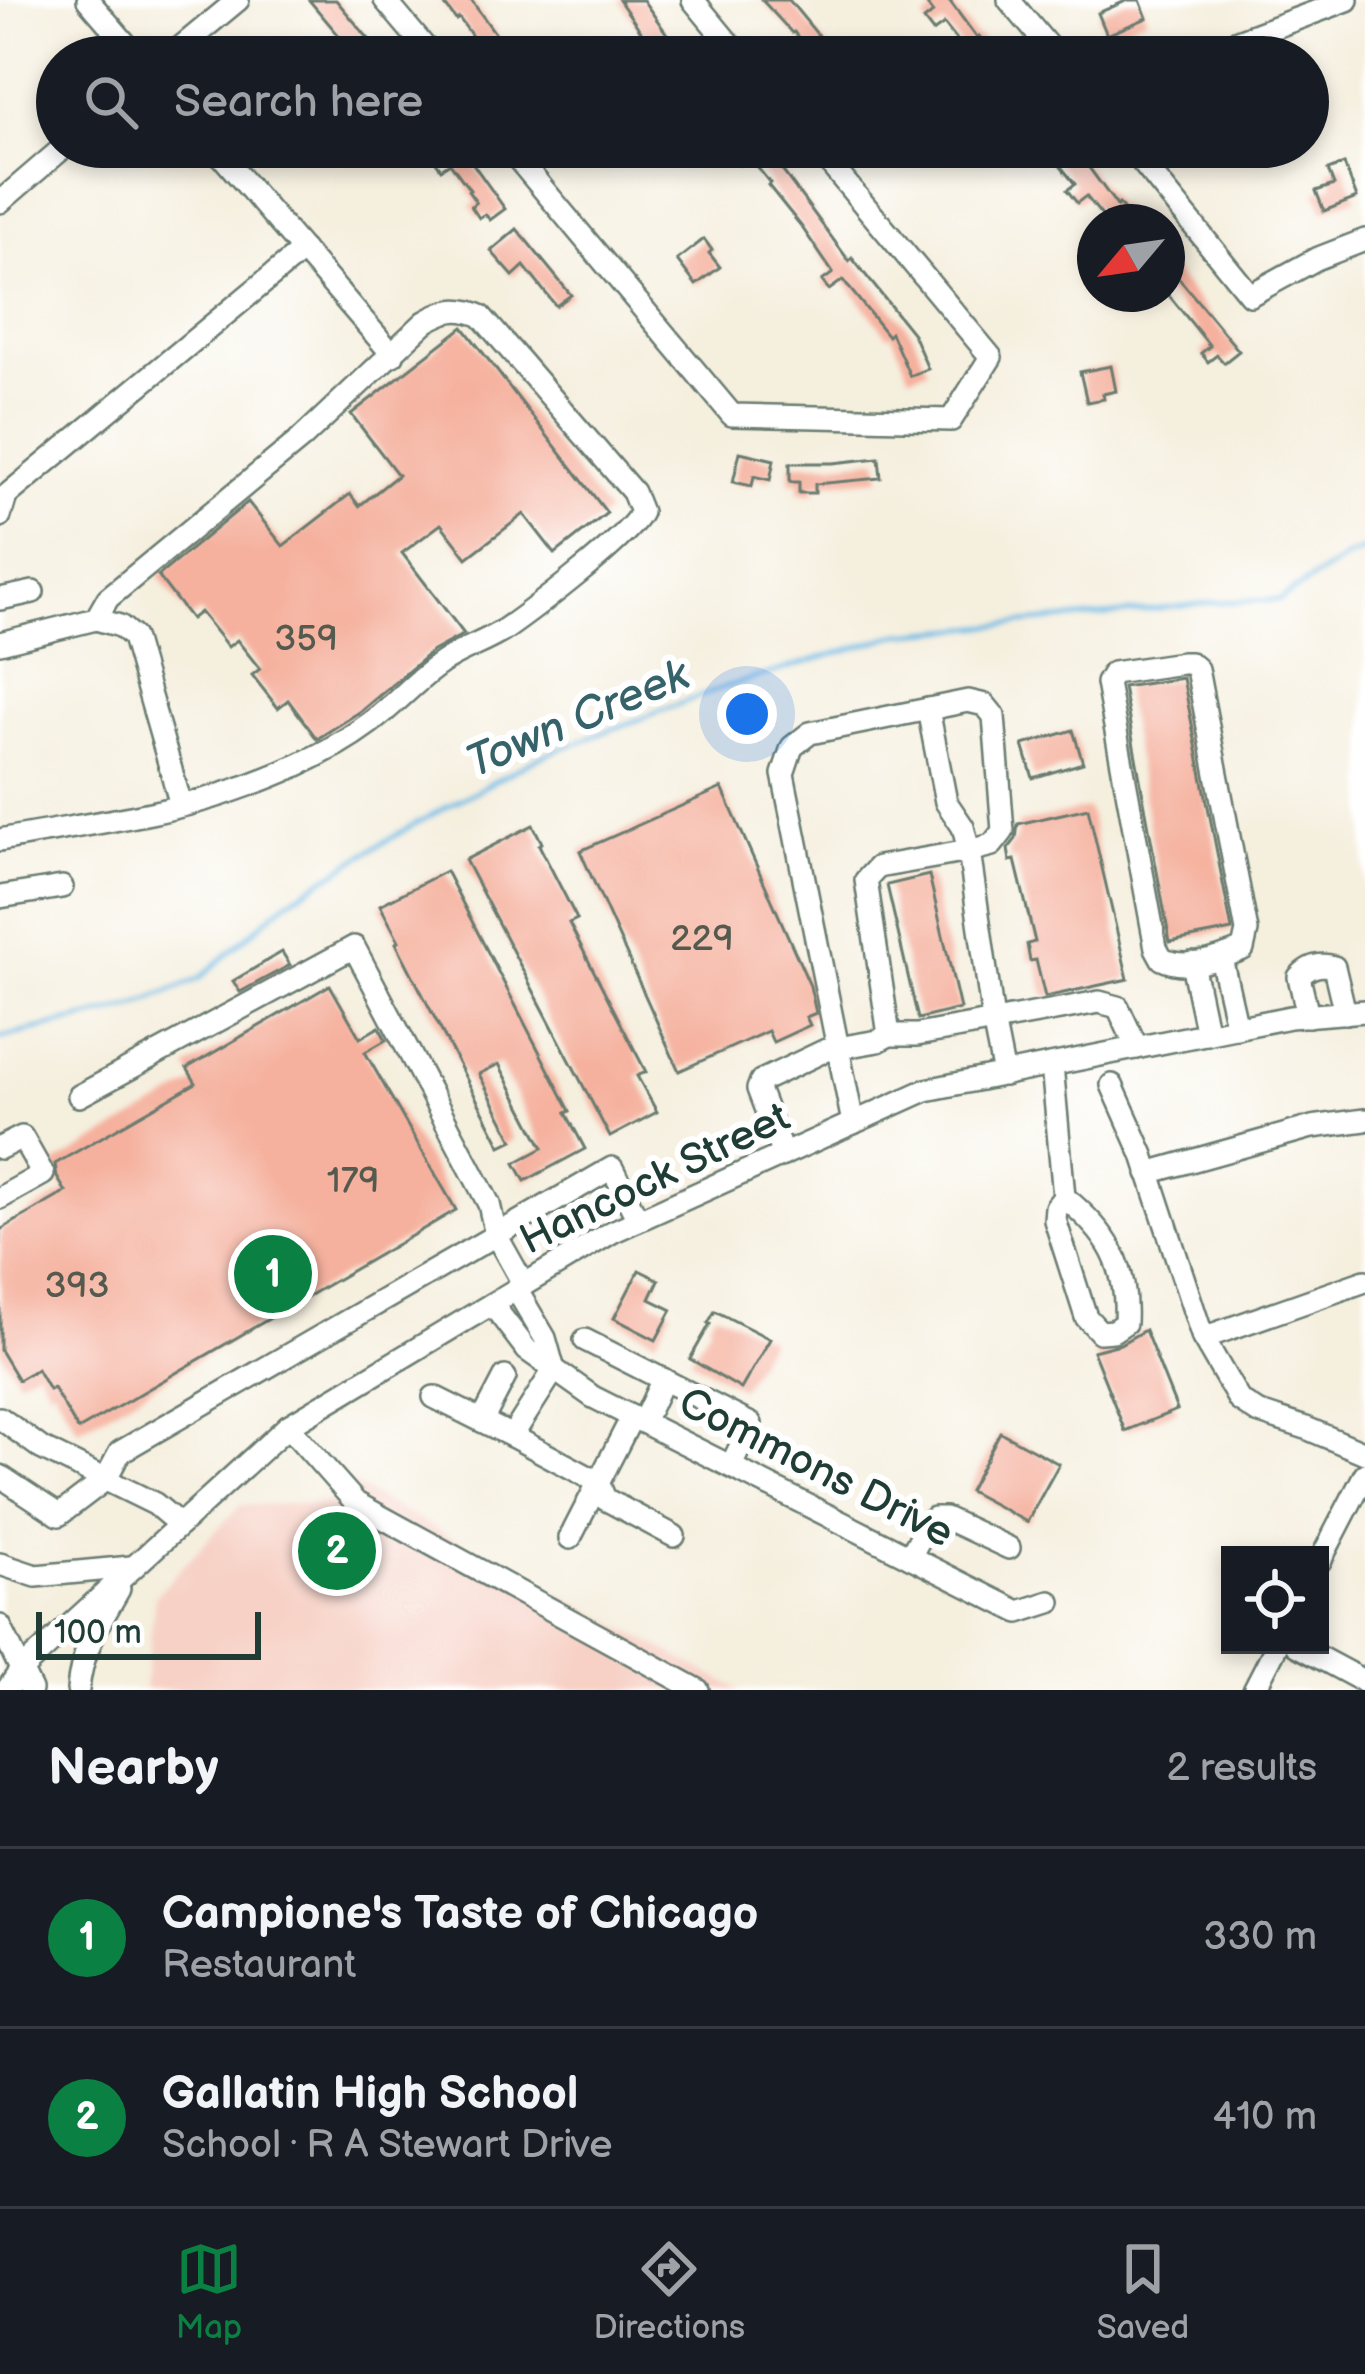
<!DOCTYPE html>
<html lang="en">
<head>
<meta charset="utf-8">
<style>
	:root { --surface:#171b24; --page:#242831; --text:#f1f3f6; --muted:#9ea1a6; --line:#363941; --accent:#0b8043 }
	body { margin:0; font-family:"Balsamiq Sans",sans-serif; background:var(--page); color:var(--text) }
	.controls { position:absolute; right:36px; bottom:36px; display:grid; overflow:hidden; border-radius:0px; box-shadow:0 6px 18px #0003 }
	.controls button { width:108px; height:108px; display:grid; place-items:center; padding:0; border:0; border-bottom:3px solid var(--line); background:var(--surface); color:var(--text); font:60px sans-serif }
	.compass { position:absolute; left:1077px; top:204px; width:108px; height:108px; border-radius:50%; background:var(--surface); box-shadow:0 6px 18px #0003; rotate:241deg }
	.scale { position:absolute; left:36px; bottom:30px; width:225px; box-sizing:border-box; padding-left:12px; border:6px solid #1f3d34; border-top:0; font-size:33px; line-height:42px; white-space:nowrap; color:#1f3d34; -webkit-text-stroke:9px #fff; paint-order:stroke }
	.you { position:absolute; left:747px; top:714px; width:42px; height:42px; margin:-30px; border:9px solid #fff; border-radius:50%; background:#1a73e8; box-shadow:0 0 0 18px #1a73e833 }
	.badge { display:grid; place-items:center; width:78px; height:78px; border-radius:50%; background:var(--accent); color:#fff; font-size:39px; font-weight:700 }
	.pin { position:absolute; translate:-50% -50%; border:6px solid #fff; box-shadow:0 3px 12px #0006 }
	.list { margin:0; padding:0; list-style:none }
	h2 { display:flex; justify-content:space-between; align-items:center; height:156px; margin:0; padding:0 48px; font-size:51px }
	h2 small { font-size:39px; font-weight:400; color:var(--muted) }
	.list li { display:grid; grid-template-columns:78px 1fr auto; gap:36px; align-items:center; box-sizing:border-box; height:180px; padding:0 48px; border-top:3px solid var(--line) }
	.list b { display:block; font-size:45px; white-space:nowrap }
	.list p { margin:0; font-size:39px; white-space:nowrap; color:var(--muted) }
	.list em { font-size:39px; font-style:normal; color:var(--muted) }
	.icon { flex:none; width:66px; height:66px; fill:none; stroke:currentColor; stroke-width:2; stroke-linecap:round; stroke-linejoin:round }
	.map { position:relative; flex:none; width:1365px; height:1690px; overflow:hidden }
	.search { position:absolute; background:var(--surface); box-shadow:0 6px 18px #0003; left:36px; right:36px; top:36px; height:132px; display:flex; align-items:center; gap:30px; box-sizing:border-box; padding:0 42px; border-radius:66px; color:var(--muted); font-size:45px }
	.sheet { height:516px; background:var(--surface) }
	nav { display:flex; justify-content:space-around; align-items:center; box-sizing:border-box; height:168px; border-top:3px solid var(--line); background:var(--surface); font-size:33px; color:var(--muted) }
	nav a { display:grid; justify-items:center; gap:6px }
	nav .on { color:var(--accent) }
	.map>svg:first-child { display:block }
</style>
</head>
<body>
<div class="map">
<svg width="1365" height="1690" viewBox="0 0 1365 1690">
	<rect width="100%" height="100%" fill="#fff"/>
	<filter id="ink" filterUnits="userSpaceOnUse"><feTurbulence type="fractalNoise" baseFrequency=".00833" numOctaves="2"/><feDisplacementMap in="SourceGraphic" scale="24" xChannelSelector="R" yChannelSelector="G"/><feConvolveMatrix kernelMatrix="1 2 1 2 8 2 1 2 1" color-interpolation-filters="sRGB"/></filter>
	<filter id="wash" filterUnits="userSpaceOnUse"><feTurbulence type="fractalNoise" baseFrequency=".004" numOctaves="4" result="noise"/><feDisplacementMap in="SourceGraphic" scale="48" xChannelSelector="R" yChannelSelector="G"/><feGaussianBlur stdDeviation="2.7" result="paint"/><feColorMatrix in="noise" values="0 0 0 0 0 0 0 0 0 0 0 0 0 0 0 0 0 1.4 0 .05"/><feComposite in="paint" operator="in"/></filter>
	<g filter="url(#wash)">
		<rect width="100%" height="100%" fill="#f5efde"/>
		<!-- built -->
		<path fill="#f7d1c6" d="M345 1481 740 1690H144L155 1596 240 1505 336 1503Z"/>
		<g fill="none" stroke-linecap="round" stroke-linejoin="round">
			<!-- stream -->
			<path stroke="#6bbae5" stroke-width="4.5" d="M0 1038 132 1007 199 979 287 901 411 826 541 756 725 687 900 634 1112 615 1215 602 1280 600 1347 557 1365 550"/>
		</g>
		<g id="blocks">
			<!-- building -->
			<g fill="#f5b19e">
				<path d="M309 0H336L384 57H357Z"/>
				<path d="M441 0H471L508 51 499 57H487L459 18 456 20Z"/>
				<path d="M619 0H643L683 57H659Z"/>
				<path d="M762 0H789L836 57H812L794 32 792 33Z"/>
				<path d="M935 0H949L977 38 979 36 996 57H970L944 24 933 32 924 20 933 13 927 5Z"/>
				<path d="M1128 0H1140L1147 18 1107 35 1098 13Z"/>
				<path d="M436 147H461L505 209 490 220 485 214 479 218 471 206 476 202 468 191 470 190 450 163 441 169 434 159 441 154Z"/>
				<path d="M740 147H765L849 261 852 258 913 334 928 369 910 376 891 333 888 336 843 280 829 290 822 281 833 273 801 226 768 185 770 183 749 157 739 165 731 156Z"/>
				<path d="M1045 147H1069L1081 165 1085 162 1117 206 1119 204 1133 222H1107L1086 196 1077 203 1067 190 1075 184Z"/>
				<path d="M1344 164 1357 198 1324 211 1316 191 1334 185 1328 170Z"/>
				<path d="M517 229 571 295 556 306 524 266 513 276 491 251Z"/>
				<path d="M704 239 712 250 709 253 720 267 696 285 677 260Z"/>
				<path d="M1167 264 1239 351 1224 363 1217 355 1208 362 1201 353 1210 346 1167 293Z"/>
				<path d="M463 327 607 513 555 554 524 514 467 558 441 524 402 553 464 634 431 652 361 711 317 739 288 700 278 708 252 675 260 669 237 640 228 647 200 612 191 619 158 576 248 502 283 546 350 494 359 506 398 475 351 414Z"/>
				<path d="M1111 366 1116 391 1103 394 1104 399 1087 402 1080 372Z"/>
				<path d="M740 452 774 460 770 480 754 476 752 486 733 482Z"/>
				<path d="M879 458 881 478 815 484V493H799V482H790V463H833Z"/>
				<path d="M1183 678 1232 930 1170 942 1123 687Z"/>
				<path d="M1073 730 1083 763 1033 778 1023 745Z"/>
				<path d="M722 788 810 986 816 1013 806 1017 810 1025 773 1042 768 1031 679 1071 580 851Z"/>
				<path d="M1088 808 1128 979 1045 997 1036 960 1030 961 1027 944 1035 942 1015 860 1010 861 1008 849 1016 839 1018 824Z"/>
				<path d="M533 825 542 843 539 845 577 919 569 923 646 1072 637 1076 657 1112 610 1137 465 860Z"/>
				<path d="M446 871 570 1111 566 1113 585 1149 525 1181 515 1163 543 1148 499 1064 479 1074 513 1140 501 1146 396 943 399 941 380 905Z"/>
				<path d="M929 875 960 1009 918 1019 887 885Z"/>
				<path d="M282 952 290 965 240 992 233 981Z"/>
				<path d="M330 985 360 1038 379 1027 386 1040 365 1052 456 1210 78 1430 53 1388 49 1390 37 1369 18 1380 0 1350V1230L66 1192 57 1177 55 1164 196 1083 187 1068Z"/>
				<path d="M639 1270 659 1280 650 1299 672 1310 656 1340 614 1318Z"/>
				<path d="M715 1311 770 1339 741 1389 690 1359 710 1324 708 1323Z"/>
				<path d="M1145 1330 1177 1410 1125 1431 1093 1351 1120 1344Z"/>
				<path d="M1000 1432 1059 1464 1027 1522 969 1491Z"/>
			</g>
		</g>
	</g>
	<g filter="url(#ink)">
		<use href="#blocks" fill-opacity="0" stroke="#6a7b70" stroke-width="3"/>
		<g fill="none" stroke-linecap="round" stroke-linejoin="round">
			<!-- minor casing -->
			<g stroke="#6a7b70" stroke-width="26">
				<g id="minor">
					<path d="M88 0 137 57"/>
					<path d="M385 0 433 57"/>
					<path d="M693 0 740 57"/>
					<path d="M1009 0 1057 57"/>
					<path d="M169 57 238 0"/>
					<path d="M1195 57 1347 0"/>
					<path d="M214 147 393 355"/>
					<path d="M508 147 732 415 951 420 991 357 816 147"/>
					<path d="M1130 147 1250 295 1316 259 1365 240"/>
					<path d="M0 202 64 147"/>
					<path d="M0 516 6 496 303 250"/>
					<path d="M0 599 33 592"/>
					<path d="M96 619 120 626 133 637 181 805"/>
					<path d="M0 643 96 619 108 598 301 439 425 322C445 310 459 306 481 316L633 492 641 512C631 536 530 612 504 630 484 643 457 651 440 664 415 681 395 705 370 723 330 753 279 775 232 791 162 816 73 826 0 840"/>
					<path d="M1182 663H1190L1197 669 1247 931 1243 949C1219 959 1187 971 1162 959L1156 948 1107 683 1113 673Z"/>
					<path d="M0 897 62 887"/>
					<path d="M1221 958 1237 1028"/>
					<path d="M1192 963 1207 1034"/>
					<path d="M1308 1016 1299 977C1309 966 1320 963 1334 967L1345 1013"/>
					<path d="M889 1035 866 880 878 867 969 851 963 827 946 802 928 709"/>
					<path d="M1052 1065 1064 1197C1108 1233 1128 1264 1125 1323L1113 1331 1100 1332 1086 1317 1055 1220 1056 1207 1064 1197"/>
					<path d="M1112 1085 1143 1155 1203 1338 1239 1400 1257 1412 1306 1428 1365 1453"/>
					<path d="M79 1096 354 947 489 1204 496 1235 612 1168 638 1220"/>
					<path d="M853 1123 783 774 792 747 810 733 968 701 985 705 994 716 1003 831 992 845 969 851 993 1020 1004 1075"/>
					<path d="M0 1148 22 1137 43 1174 0 1198"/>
					<path d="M783 1155 758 1089 761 1081 826 1050 878 1041 889 1035H917L1099 1002 1118 1007 1137 1048"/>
					<path d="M1148 1173 1312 1127 1365 1120"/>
					<path d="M516 1289 545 1338 554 1370"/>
					<path d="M492 1304 527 1350 593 1397 1019 1612 1050 1602"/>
					<path d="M1203 1338 1365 1281"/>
					<path d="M585 1340 751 1424 731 1466"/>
					<path d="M434 1397 512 1436 554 1370"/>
					<path d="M0 1418 41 1448 155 1504 180 1525"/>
					<path d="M482 1421 505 1377"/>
					<path d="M643 1422 663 1379"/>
					<path d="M288 1426 356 1503 698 1690"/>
					<path d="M512 1436 598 1482 605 1499 674 1536"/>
					<path d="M0 1476 59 1515 105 1480 120 1452 496 1235 524 1285"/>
					<path d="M570 1538 632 1417"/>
					<path d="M910 1557 928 1523 934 1518H945L1009 1548"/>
					<path d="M1320 1561 1365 1474"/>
					<path d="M0 1564 36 1576 131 1567"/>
					<path d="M0 1626 31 1690"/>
					<path d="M1296 1645 1365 1682"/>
					<path d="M7 1690 21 1670 288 1426 612 1232 926 1090 1290 1017 1365 1011"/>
					<path d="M78 1690C81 1651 100 1622 119 1589"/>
					<path d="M1254 1690 1277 1645"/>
				</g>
			</g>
			<!-- minor -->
			<use href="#minor" stroke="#fff" stroke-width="21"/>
		</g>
	</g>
	<g text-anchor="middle" stroke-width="12" stroke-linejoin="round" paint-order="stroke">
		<!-- number labels -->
		<g font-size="36" fill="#545a4e">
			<text x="306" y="650">359</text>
			<text x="702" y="950">229</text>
			<text x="353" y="1192">179</text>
			<text x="77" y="1297">393</text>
		</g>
		<!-- street labels -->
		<g font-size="42" fill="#1f3d34" stroke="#fff">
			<text transform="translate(654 1177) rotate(-26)" y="15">Hancock Street</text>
			<text transform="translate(817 1466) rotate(27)" y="15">Commons Drive</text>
		</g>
		<!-- water labels -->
		<g font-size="45" font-style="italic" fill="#366269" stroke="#fff">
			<text transform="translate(577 717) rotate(-23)" y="16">Town Creek</text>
		</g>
	</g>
</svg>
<div class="controls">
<button><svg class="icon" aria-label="locate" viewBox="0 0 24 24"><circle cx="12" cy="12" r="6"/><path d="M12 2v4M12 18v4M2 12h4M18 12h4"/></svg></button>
</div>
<svg class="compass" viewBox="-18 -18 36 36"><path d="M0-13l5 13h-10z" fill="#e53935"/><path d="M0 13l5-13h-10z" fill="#9ea1a6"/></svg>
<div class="scale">100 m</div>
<div class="you"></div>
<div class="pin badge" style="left:273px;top:1274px">1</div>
<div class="pin badge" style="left:337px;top:1551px">2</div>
<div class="search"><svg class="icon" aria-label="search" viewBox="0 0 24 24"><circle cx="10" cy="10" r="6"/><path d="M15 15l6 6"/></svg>Search here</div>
</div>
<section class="sheet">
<h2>Nearby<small>2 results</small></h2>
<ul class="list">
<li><span class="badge">1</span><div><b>Campione's Taste of Chicago</b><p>Restaurant</p></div><em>330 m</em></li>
<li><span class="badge">2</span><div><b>Gallatin High School</b><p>School · R A Stewart Drive</p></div><em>410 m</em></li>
</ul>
</section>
<nav>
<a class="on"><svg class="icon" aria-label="map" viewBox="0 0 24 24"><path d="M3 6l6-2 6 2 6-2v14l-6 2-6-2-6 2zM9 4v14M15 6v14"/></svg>Map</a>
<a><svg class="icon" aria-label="directions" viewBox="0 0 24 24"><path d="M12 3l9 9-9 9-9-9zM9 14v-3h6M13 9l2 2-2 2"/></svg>Directions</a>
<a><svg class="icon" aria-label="saved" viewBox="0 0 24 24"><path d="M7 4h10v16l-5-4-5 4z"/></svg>Saved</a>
</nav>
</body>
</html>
